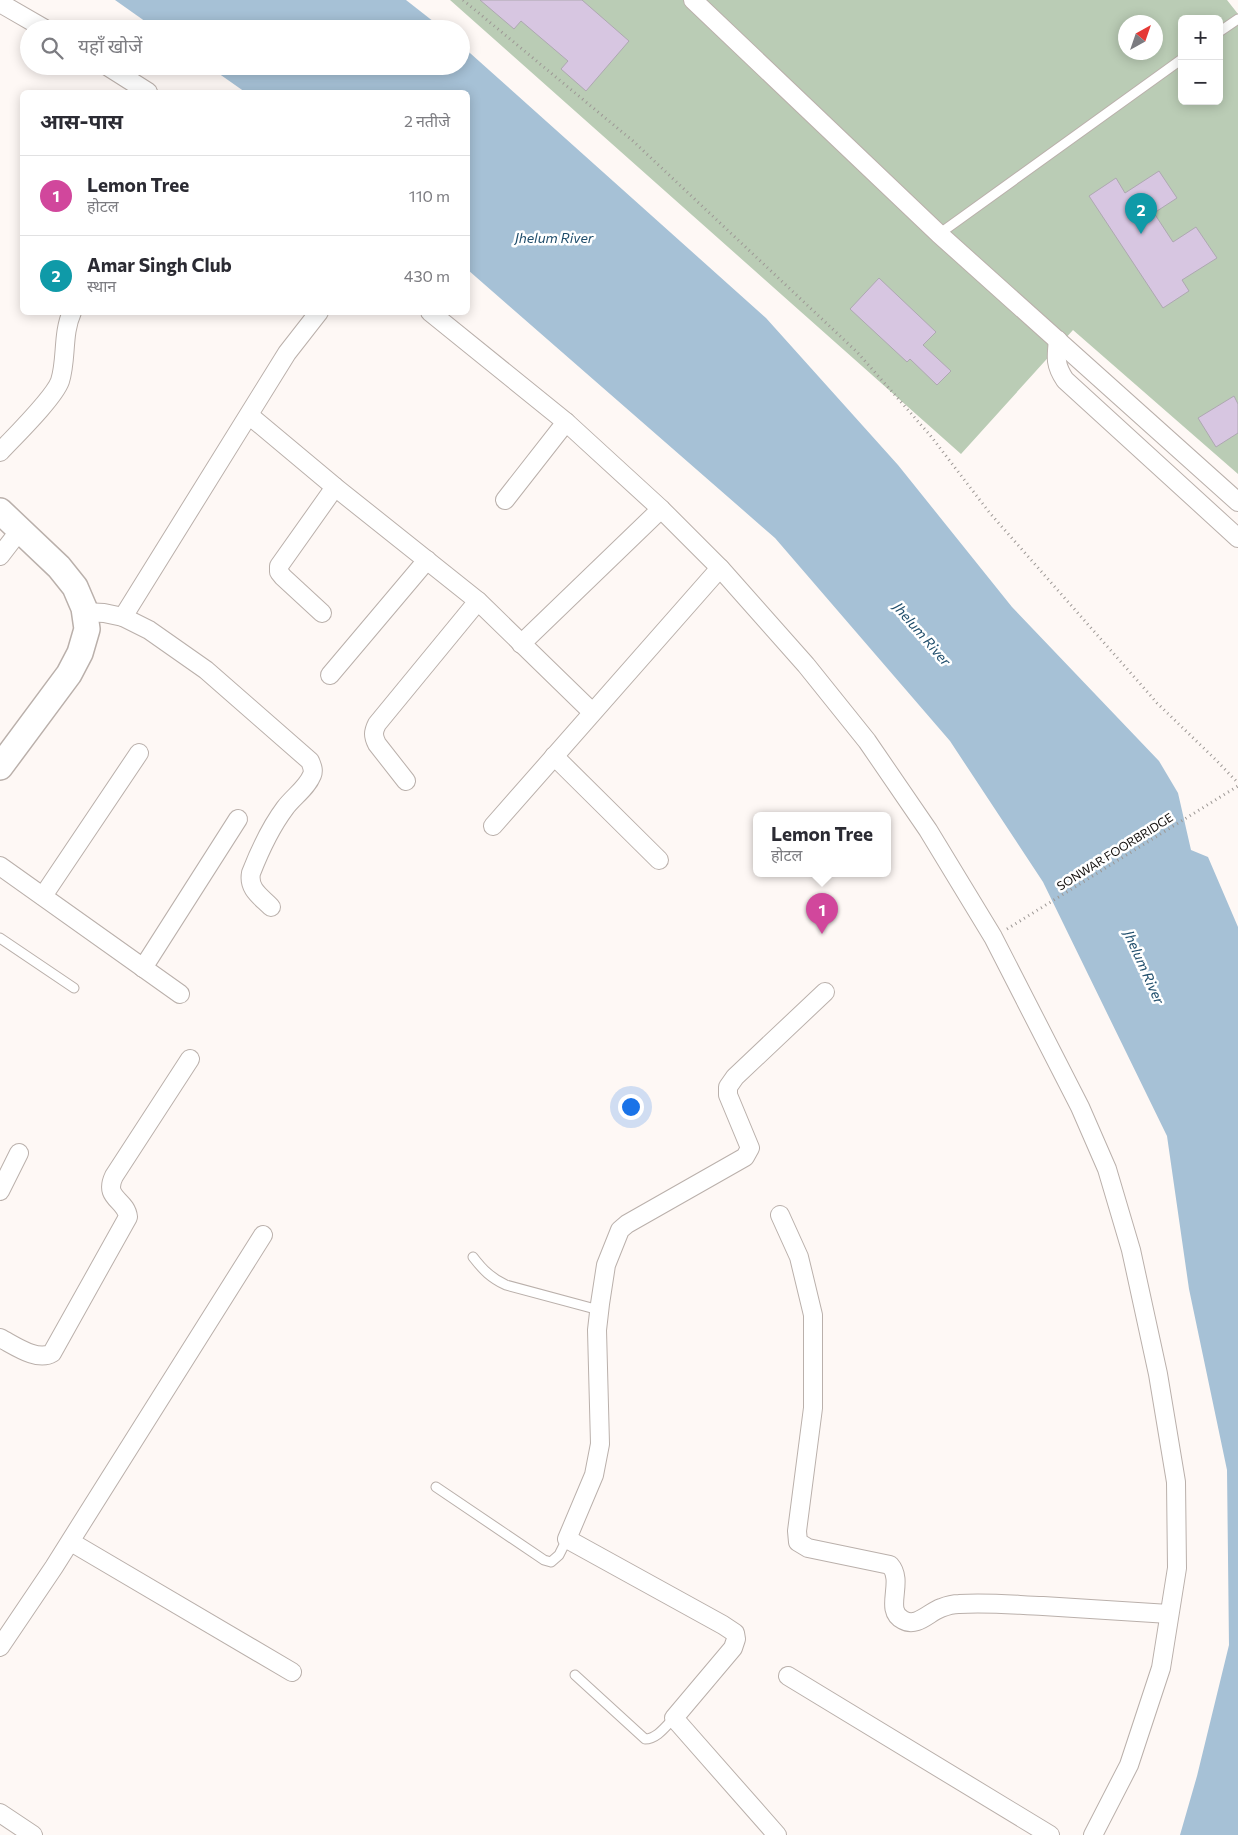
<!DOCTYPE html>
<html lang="hi">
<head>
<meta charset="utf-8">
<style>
	:root { --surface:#fff; --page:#f2f2f3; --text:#2b2b33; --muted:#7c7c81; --line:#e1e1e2; --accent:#ea580c }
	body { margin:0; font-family:Commissioner,"Noto Sans Devanagari",sans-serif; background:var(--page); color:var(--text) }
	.controls { position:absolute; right:15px; top:15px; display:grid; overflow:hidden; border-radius:8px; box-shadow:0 2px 12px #0003 }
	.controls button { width:45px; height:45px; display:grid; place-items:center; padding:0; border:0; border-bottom:1px solid var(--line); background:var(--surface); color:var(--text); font:25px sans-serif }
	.compass { position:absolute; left:1118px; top:15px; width:45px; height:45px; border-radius:50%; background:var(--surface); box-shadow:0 2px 12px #0003; rotate:40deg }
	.you { position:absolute; left:630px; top:1106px; width:18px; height:18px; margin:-12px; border:4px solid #fff; border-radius:50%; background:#1a73e8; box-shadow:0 0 0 8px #1a73e833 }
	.badge { display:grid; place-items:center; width:32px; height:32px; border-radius:50%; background:var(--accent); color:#fff; font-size:16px; font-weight:700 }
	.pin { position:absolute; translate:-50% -41px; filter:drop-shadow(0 1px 2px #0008) }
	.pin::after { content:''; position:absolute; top:26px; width:18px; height:15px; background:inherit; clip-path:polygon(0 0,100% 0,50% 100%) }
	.popup { position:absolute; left:753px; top:812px; width:138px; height:65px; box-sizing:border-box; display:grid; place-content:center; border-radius:8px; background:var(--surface); filter:drop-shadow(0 1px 4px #0005); font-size:16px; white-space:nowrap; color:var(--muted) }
	.popup b { font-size:19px; color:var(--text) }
	.popup::after { content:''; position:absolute; left:50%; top:100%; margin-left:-10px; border:10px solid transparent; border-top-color:var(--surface) }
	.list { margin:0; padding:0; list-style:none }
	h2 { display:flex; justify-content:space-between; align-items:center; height:65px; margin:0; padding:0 20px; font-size:21px }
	h2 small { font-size:16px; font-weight:400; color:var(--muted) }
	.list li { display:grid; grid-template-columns:32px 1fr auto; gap:15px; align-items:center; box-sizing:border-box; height:80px; padding:0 20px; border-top:1px solid var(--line) }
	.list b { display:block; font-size:19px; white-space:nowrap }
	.list p { margin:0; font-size:16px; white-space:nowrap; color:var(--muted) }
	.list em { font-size:16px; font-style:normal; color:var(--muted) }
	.icon { flex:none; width:28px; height:28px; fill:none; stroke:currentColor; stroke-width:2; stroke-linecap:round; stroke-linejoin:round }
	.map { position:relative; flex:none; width:1238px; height:1835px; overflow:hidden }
	.search { position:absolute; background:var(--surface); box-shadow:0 2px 12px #0003; left:20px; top:20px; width:450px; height:55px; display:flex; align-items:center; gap:12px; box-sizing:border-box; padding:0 18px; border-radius:28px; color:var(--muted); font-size:19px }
	.panel { position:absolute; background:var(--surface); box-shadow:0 2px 12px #0003; left:20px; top:90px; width:450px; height:225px; border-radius:8px }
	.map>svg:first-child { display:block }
</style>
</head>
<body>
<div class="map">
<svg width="1238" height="1835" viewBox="0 0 1238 1835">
	<rect width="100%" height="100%" fill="#fef8f5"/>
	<!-- green -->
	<path fill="#baccb5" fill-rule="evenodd" d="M450 0H1227L1238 14V474L1073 330 961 454ZM1182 19H1219V101H1182ZM1126 22H1156V52H1126Z"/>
	<!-- water -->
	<g fill="#a6c1d6">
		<path d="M115 0H406L443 29H156Z"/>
		<path d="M461 45 766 318 898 465 1012 607 1159 761 1178 793 1191 850 1208 857 1238 927V1835H1180L1197 1776 1229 1645 1227 1470 1189 1289 1167 1136 1043 882 950 741 775 538 468 270V92H245L208 66H461Z"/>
	</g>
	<!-- building -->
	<g fill="#d7c6e1" stroke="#ada8b0">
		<path d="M480 0H582L629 41 586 91 561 69 568 61 521 21 514 29Z"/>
		<path d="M1159 171 1177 198 1154 213 1173 242 1196 227 1217 258 1182 280 1189 291 1163 308 1089 196 1116 178 1125 193Z"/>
		<path d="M879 278 936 332 923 345 951 371 937 385 910 359 907 362 850 309Z"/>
		<path d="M1234 396 1238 404V433L1216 447 1198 418Z"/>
	</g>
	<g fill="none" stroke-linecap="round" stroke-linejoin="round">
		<!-- lane casing -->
		<g stroke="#bab0ab" stroke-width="11">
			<g id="lane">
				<path d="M1219 32 1238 19"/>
				<path d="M939 234 1182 59"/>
				<path d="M0 938 74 988"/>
				<path d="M473 1257C483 1270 491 1278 506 1285L599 1310"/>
				<path d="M436 1487 544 1560 551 1562 559 1555 567 1539"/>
				<path d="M575 1675 645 1739C657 1739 666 1726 674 1718"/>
			</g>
		</g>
		<!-- street casing -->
		<g stroke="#bab0ab" stroke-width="20">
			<g id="street">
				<path d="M693 0 939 234 1238 502"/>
				<path d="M0 3 45 29"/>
				<path d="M107 66 148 92"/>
				<path d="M430 312 566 422 661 509 720 568 806 665 867 741 928 830 993 937 1080 1107 1107 1169 1131 1250 1158 1374 1176 1482 1177 1568 1161 1668 1129 1765 1093 1835"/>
				<path d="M1058 340C1056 358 1055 365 1065 380L1238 538"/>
				<path d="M250 416 335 487 478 601 592 712"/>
				<path d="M0 452C14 437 54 398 60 381 67 359 62 334 72 312"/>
				<path d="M505 500 566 422"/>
				<path d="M0 556 20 530"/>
				<path d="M84 612 104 613 123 617 149 630 206 670 310 761C312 766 314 770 312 775 307 788 293 797 285 808 270 828 260 850 251 873 248 889 260 896 271 907"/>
				<path d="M322 613 283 577 279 572V566L335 487"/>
				<path d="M123 617 287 353 319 312"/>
				<path d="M521 644 661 509"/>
				<path d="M330 675 427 560"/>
				<path d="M554 756 659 860"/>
				<path d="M406 781 377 744C373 736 373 732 377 724L478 601"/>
				<path d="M493 826 720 568"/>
				<path d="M0 866 180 994"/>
				<path d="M43 896 139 753"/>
				<path d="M143 968 238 819"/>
				<path d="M0 1191 19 1153"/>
				<path d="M780 1215 799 1257 813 1315V1408L797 1531 798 1542 808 1548 890 1565C905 1582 883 1610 903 1620 917 1628 929 1612 941 1608 946 1606 954 1604 959 1604 987 1602 1016 1605 1043 1606 1085 1609 1127 1611 1169 1614"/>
				<path d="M0 1338C14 1345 37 1362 52 1353L128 1217C126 1199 103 1199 114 1176L190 1059"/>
				<path d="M71 1542 292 1672"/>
				<path d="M0 1647 54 1567 263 1235"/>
				<path d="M788 1676 1050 1835"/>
				<path d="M0 1813 33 1835"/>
				<path d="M777 1835 674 1718 733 1648 736 1639 735 1633 723 1625 567 1539 594 1475 600 1444 597 1330 600 1304 606 1265 620 1230 627 1224 745 1157 750 1148 728 1095V1087L735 1077 825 992"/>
			</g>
		</g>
		<!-- secondary casing -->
		<g stroke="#bab0ab" stroke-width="28">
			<path id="secondary" d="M0 511 59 567 75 587 84 608 87 629 80 653 69 674 0 767"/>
		</g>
		<!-- path -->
		<g stroke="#9d9895" stroke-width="3" stroke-dasharray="1 4" stroke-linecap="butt">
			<path d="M463 0 633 141 857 352 930 435 989 512 1157 703 1215 759 1238 783"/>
			<path d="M1007 929 1238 786"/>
		</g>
		<!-- lane -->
		<use href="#lane" stroke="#fff" stroke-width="9"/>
		<!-- street -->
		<use href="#street" stroke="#fff" stroke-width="18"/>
		<!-- secondary -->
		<use href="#secondary" stroke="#fff" stroke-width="25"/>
	</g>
	<g text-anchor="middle" stroke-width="5" stroke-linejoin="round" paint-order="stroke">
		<!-- street labels -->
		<g font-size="12" fill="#100d0b" stroke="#fff">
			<text transform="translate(1115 852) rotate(-32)" y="4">SONWAR FOORBRIDGE</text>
		</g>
		<!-- water labels -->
		<g font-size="14" font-style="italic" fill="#204e6c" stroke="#fff">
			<text x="554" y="243">Jhelum River</text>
			<text transform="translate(922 634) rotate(49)" y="5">Jhelum River</text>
			<text transform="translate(1144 967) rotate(66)" y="5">Jhelum River</text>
		</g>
	</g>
</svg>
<div class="controls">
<button>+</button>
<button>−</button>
</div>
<svg class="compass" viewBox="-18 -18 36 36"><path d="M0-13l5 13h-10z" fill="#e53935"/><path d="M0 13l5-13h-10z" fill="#7c7c81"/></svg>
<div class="you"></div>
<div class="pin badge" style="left:822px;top:934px;background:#d1479c">1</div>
<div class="popup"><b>Lemon Tree</b>होटल</div>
<div class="pin badge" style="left:1141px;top:234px;background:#0f9aa8">2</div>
<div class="search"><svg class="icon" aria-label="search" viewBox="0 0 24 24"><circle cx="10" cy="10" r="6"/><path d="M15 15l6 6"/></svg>यहाँ खोजें</div>
<section class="panel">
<h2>आस-पास<small>2 नतीजे</small></h2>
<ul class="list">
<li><span class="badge" style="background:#d1479c">1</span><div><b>Lemon Tree</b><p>होटल</p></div><em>110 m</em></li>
<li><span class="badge" style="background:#0f9aa8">2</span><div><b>Amar Singh Club</b><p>स्थान</p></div><em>430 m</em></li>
</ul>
</section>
</div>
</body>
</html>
